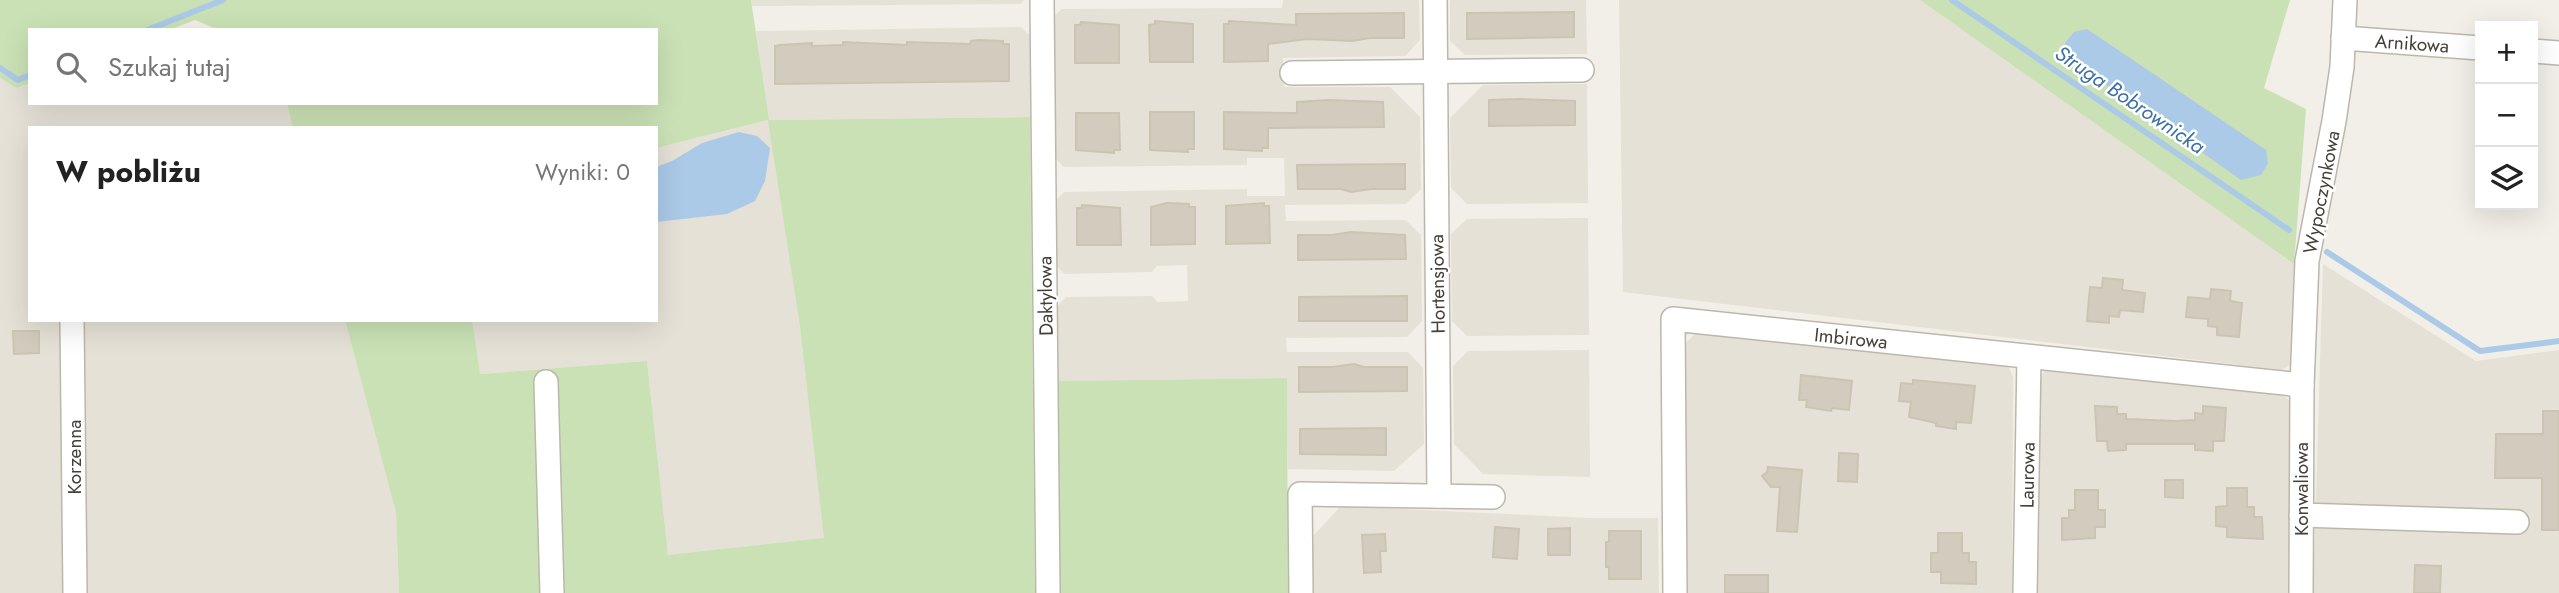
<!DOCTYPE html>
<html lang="pl">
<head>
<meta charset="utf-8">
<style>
	:root { --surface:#fff; --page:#f6f6f6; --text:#222; --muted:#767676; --line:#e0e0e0 }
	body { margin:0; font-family:Jost,sans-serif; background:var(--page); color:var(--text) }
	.controls { position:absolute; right:21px; top:21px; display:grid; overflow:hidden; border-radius:0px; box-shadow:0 7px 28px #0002 }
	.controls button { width:63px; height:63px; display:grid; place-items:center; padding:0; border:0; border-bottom:2px solid var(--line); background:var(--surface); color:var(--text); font:35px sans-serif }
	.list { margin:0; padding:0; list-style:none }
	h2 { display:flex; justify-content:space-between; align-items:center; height:91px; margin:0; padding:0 28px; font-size:30px }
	h2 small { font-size:23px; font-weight:400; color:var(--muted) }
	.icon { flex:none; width:38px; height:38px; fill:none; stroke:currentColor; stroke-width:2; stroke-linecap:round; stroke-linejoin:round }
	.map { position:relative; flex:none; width:2559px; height:593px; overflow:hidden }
	.search { position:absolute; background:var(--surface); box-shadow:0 7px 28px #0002; left:28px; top:28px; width:630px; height:77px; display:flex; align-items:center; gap:18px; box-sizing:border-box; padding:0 24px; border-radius:0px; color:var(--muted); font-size:26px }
	.panel { position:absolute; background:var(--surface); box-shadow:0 7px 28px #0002; left:28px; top:126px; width:630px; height:196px; border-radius:0px }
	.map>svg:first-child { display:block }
</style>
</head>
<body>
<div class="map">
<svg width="2559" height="593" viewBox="0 0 2559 593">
	<rect width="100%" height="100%" fill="#f2efe8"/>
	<!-- residential -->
	<g fill="#e5e1d6">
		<path d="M751 0H1024L1021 4 752 6Z"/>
		<path d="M1283 0H1419L1420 40 1405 56 1283 58 1284 87H1390L1420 117 1421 189 1406 204 1285 205 1286 221 1406 220 1421 235 1422 321 1407 337 1286 338 1287 352H1408L1423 368 1424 444 1394 471 1288 469 1286 378 1057 381V307L1066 297 1152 296 1158 302 1188 301 1187 265 1157 266 1152 272 1064 274 1056 265 1055 201 1064 192 1247 189V196H1285L1284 158H1247V165L1064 167 1055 158 1053 17 1062 9 1282 8Z"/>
		<path d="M1450 0H1586L1587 54 1465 55 1450 41Z"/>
		<path d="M1619 0H1920L2294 264V362L2282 370 1623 292Z"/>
		<path d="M1021 27 1030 36V117L769 120 800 327 825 539 668 556 647 361 479 374 472 320H656V148L768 120 756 31Z"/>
		<path d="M0 78 16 88 30 83V103H287L293 128H30V320H345L396 513 399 593H0Z"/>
		<path d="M1587 84 1588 203 1467 204 1451 188 1450 118 1483 85Z"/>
		<path d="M1588 218 1589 335 1467 336 1452 321 1451 234 1467 219Z"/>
		<path d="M2323 264 2476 361 2559 350V593H2313Z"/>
		<path d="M1696 333 2008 366 2013 377 2012 593H1682L1681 348Z"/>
		<path d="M1589 350 1590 477 1483 474 1454 444 1453 366 1468 351Z"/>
		<path d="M2046 369 2282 394 2294 405 2292 593H2036L2038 380Z"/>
		<path d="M1341 506 1591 518H1658L1659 593H1313V536Z"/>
	</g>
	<!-- green -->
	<g fill="#cae1b5">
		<path d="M0 0H751L769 120 1030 117 1035 593H399L396 513 345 320H472L480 374 647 361 668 555 824 538 800 327 768 120 656 148V128H293L287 103H656V30H219L195 20 169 30H30V83L16 88 0 78Z"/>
		<path d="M1920 0H2290L2264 88 2306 109 2294 264Z"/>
		<path d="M1287 378 1288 593H1059L1057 381Z"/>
	</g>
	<!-- water -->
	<g fill="#abcae7">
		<path d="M2087 29 2266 150 2268 163 2261 175 2241 180 2070 59 2065 43 2074 32Z"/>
		<path d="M739 132 757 136 770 148 765 181 755 201 727 214 656 222V167L672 161 702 143Z"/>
	</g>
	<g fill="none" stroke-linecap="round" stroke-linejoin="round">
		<!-- stream -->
		<g stroke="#abcae7" stroke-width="6">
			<path d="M1952 0 2289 230"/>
			<path d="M147 30 223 0"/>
			<path d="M0 68 18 80 30 75"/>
			<path d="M2327 252 2480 351 2559 341"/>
		</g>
	</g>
	<!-- building -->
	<g fill="#d2ccbe" stroke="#ccc4b3" stroke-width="2">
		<path d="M1574 12V37L1467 39V13Z"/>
		<path d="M1404 13V38H1370L1352 41 1307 39 1268 44V61L1224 62V24H1229V21L1296 25V14Z"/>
		<path d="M1155 21 1193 24V62H1150L1149 25 1155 24Z"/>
		<path d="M1081 22 1119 25V63H1075V25H1080Z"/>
		<path d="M979 40 1003 41V44H1009V81L775 84V46L780 45 812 43V46L843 45V42L907 45V42L970 44 971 41Z"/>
		<path d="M1520 99 1575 101V125L1489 126V100Z"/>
		<path d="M1329 100 1383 102 1384 127 1268 128V148H1262V151L1224 149V112L1297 113V102Z"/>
		<path d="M1150 112H1194V149H1188V152L1150 150Z"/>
		<path d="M1076 113H1119L1120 150H1114V153L1076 150Z"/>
		<path d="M1405 164V189H1371L1351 192 1341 189H1298L1297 165Z"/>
		<path d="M1167 203 1189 204V207H1195V244L1151 245V207Z"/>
		<path d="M1264 203V206H1269L1270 243 1226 244V206Z"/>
		<path d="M1082 205 1120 208 1121 245H1077V208H1082Z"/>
		<path d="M1351 232 1405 235 1406 259 1298 260V235H1332Z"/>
		<path d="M2103 278 2123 280 2122 290 2145 293 2143 312 2120 310 2119 317 2109 316V323L2087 321 2090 287 2102 288Z"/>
		<path d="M2211 289 2231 291 2230 301 2242 303 2239 337 2217 335V327L2208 326V319L2186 317 2188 297 2210 299Z"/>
		<path d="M1407 296V321H1299V297Z"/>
		<path d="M13 331H39V353L14 354Z"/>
		<path d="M1354 364 1364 367H1407V391L1299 392V367H1333Z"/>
		<path d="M1801 375 1852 381 1849 410 1832 408 1831 411 1806 407 1807 400H1799Z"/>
		<path d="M1913 380 1975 386 1971 423 1956 422V429L1936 426V423L1909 417 1911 402 1899 401 1901 383 1913 384Z"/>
		<path d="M2095 406 2117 407V414H2126V419L2175 421 2195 420V413L2203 414V406L2226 408 2224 441H2213V451L2195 450V444H2126V450L2108 451 2107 441H2097Z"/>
		<path d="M2543 411H2559V530H2542V478H2495L2496 434H2543Z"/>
		<path d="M1386 428V455L1300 454V429Z"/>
		<path d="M1839 453 1858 454 1857 482 1838 481Z"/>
		<path d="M1768 467 1802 470 1797 532 1777 531 1780 487H1771L1762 476 1767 472Z"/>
		<path d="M2165 480H2183V498L2165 497Z"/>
		<path d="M2227 488H2247V507H2254V517H2262L2263 539 2227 537V527L2216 526V507L2227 506Z"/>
		<path d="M2075 490H2098V510H2105V527H2095V538L2062 540V518H2069V510H2075Z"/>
		<path d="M1495 527 1519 529 1517 559 1493 557Z"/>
		<path d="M1570 528V555H1548V529Z"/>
		<path d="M1609 531H1641V579H1609V567H1606V542H1609Z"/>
		<path d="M1938 533H1962V553H1969V562H1976V584L1941 583V572H1931V553H1938Z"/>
		<path d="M1385 534 1386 551H1380L1381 572 1364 573 1362 535Z"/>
		<path d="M2415 565 2441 566 2440 593H2414Z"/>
		<rect x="1725" y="575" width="43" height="18"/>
	</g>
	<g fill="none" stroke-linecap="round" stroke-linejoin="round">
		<!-- minor casing -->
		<g stroke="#bcb7ab" stroke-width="26">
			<g id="minor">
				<path d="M1042 0 1048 593"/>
				<path d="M1435 0 1439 496"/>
				<path d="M2343 38 2480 48"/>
				<path d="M2533 51 2559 53"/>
				<path d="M1292 73 1582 70"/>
				<path d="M72 320 75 593"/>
				<path d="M546 382 552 593"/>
				<path d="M2301 515 2517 522"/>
				<path d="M1301 593 1300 494 1493 497"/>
				<path d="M1675 593 1673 319 2302 385"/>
				<path d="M2025 593 2029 357"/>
				<path d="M2301 593 2302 385 2307 261 2334 121 2342 67 2345 0"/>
			</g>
		</g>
		<!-- minor -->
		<use href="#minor" stroke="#fff" stroke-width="23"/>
	</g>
	<g text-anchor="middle" stroke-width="5" stroke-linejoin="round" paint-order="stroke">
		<!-- street labels -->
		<g font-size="19" fill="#444037" stroke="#fff">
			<text transform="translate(2412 43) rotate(4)" y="7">Arnikowa</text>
			<text transform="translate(2321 192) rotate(-79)" y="7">Wypoczynkowa</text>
			<text transform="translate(1437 284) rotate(-91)" y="7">Hortensjowa</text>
			<text transform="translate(1045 296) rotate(-91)" y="7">Daktylowa</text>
			<text transform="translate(1851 338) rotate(6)" y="7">Imbirowa</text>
			<text transform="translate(74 457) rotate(-90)" y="7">Korzenna</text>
			<text transform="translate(2027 475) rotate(-89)" y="7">Laurowa</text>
			<text transform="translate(2301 489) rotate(-90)" y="7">Konwaliowa</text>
		</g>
		<!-- water labels -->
		<g font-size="21" font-style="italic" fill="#3e71a3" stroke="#fff">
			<text transform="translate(2130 100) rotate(34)" y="7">Struga Bobrownicka</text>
		</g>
	</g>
</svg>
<div class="controls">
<button>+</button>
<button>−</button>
<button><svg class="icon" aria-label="layers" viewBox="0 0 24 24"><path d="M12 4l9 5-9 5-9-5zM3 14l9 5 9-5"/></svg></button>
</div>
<div class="search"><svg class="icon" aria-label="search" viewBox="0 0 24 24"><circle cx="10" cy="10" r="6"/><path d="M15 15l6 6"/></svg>Szukaj tutaj</div>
<section class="panel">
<h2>W pobliżu<small>Wyniki: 0</small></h2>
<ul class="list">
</ul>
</section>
</div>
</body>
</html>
